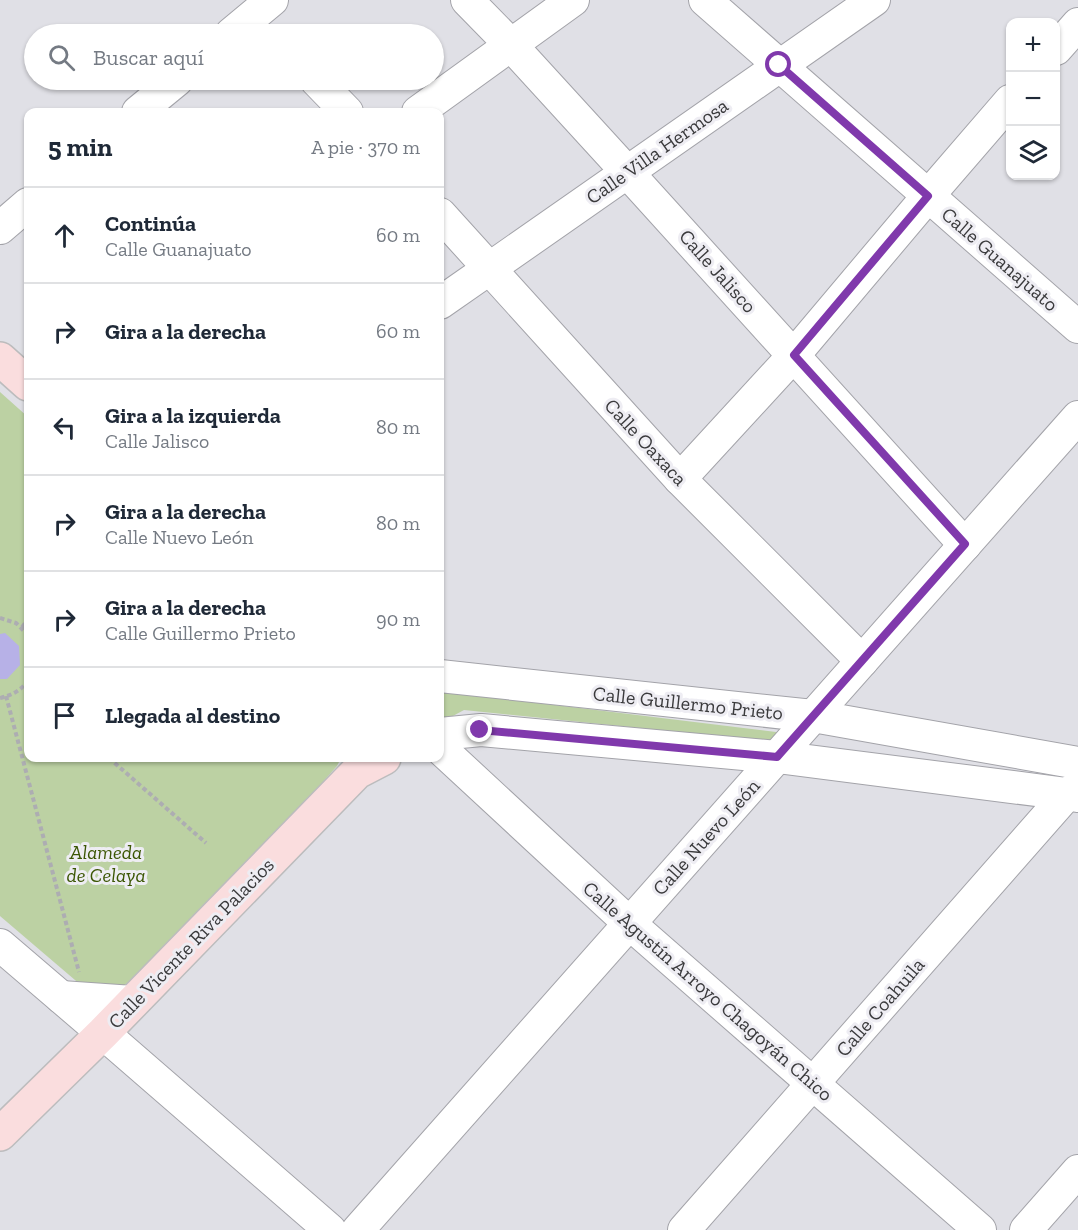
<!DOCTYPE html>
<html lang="es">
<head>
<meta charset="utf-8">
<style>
	:root { --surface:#fff; --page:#f2f2f3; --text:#1f2937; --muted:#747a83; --line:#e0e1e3 }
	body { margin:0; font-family:"Zilla Slab",serif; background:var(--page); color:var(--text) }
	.controls { position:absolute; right:18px; top:18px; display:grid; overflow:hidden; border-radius:12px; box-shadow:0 2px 4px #0004 }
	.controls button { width:54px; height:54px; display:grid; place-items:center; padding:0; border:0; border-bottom:2px solid var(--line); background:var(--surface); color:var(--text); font:30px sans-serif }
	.stop { position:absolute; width:18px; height:18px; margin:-14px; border:4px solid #8039ac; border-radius:50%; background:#fff }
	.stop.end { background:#8039ac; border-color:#fff; box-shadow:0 2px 6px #0008 }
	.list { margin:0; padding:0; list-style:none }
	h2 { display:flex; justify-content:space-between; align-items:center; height:78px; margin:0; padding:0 24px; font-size:26px }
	h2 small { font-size:20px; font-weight:400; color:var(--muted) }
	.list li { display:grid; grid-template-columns:39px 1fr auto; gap:18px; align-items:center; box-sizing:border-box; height:96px; padding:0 24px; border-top:2px solid var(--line) }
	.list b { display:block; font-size:22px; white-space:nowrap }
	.list p { margin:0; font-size:20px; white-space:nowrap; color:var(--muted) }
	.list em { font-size:20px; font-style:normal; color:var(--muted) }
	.icon { flex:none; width:33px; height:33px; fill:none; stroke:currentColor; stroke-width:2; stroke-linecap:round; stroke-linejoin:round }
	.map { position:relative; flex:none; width:1078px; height:1230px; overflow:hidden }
	.search { position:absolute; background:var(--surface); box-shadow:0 2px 4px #0004; left:24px; top:24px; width:420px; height:66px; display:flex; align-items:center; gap:15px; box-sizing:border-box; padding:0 21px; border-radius:33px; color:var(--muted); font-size:22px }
	.panel { position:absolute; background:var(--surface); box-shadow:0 2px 4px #0004; left:24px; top:108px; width:420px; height:654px; border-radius:12px }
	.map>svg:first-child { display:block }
</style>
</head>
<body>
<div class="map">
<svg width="1078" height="1230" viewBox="0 0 1078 1230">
	<rect width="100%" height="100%" fill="#e0e0e6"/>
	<!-- green -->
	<g fill="#bcd1a3">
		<path d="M0 392 28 417V758H341L337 766 234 882 127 995 82 986 0 916Z"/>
		<path d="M440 691 784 733 776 742 464 710 451 717 440 720Z"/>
	</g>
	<!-- building -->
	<path fill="#b7b1e7" d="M5 633 19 646 20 665 7 679H0V634Z"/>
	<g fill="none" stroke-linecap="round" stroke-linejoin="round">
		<!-- minor casing -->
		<g stroke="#a3a3a9" stroke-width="34">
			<g id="minor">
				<path d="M467 0 511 45 628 173 965 545"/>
				<path d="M705 0 1078 327"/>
				<path d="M231 34 272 0"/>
				<path d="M1056 49 1078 24"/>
				<path d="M316 80 347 112"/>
				<path d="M138 112 177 80"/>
				<path d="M418 112 573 0"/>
				<path d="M440 214 680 479 862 661"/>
				<path d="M0 228 28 204"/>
				<path d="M440 303 874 0"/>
				<path d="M680 479 794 355 928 196 1010 101"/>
				<path d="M440 676 813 716 1078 763"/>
				<path d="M440 734 481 730 777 757 1067 794 1078 796"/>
				<path d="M440 748 629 923 980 1230"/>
				<path d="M0 945 103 1033 330 1230"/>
				<path d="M61 997 133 1002"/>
				<path d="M358 1230 1078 417"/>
				<path d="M684 1230 1067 794 1078 787"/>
				<path d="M1026 1230 1078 1171"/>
			</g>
		</g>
		<!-- major casing -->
		<g stroke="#bcbcbd" stroke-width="36">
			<g id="major">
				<path d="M0 359 28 384"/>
				<path d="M0 1134 103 1033 357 772 384 758"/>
			</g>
		</g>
		<!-- path -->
		<g stroke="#adadb2" stroke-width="4" stroke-dasharray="4.5 3" stroke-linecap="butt">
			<path d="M0 618 16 623 28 635"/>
			<path d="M22 627 28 620"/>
			<path d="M6 696 79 972"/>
			<path d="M0 698C12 695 20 691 28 681"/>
			<path d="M109 758 206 843"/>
		</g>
		<!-- minor -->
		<use href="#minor" stroke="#fff" stroke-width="32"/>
		<!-- major -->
		<use href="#major" stroke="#faddde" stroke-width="33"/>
	</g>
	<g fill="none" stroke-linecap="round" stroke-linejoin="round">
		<!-- route -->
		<path stroke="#8039ac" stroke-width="8" d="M480 730 777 757 965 544 794 355 928 196 779 65"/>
	</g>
	<g text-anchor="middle" stroke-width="6" stroke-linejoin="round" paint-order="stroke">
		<!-- street labels -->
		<g font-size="20" fill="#3a3a3c" stroke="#eeedf3">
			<text transform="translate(657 151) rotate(-35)" y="7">Calle Villa Hermosa</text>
			<text transform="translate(1000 259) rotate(41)" y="7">Calle Guanajuato</text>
			<text transform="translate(718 271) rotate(48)" y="7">Calle Jalisco</text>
			<text transform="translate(646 442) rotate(47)" y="7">Calle Oaxaca</text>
			<text transform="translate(688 703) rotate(6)" y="7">Calle Guillermo Prieto</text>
			<text transform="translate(706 837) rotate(-48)" y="7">Calle Nuevo León</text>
			<text transform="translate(191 943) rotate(-46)" y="7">Calle Vicente Riva Palacios</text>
			<text transform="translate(708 991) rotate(41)" y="7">Calle Agustín Arroyo Chagoyán Chico</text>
			<text transform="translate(880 1007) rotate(-49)" y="7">Calle Coahuila</text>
		</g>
		<!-- park labels -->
		<g font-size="20" font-style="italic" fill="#3b5603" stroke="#eeedf3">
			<text x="106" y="859">Alameda<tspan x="106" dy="23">de Celaya</tspan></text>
		</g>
	</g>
</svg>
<div class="controls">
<button>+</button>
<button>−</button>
<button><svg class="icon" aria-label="layers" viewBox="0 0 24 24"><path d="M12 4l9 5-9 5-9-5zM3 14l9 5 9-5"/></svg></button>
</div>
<div class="stop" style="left:779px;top:65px"></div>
<div class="stop end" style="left:480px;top:730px"></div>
<div class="search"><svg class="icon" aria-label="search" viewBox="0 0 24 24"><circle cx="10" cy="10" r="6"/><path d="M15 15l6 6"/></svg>Buscar aquí</div>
<section class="panel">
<h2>5 min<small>A pie · 370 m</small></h2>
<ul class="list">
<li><svg class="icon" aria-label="ahead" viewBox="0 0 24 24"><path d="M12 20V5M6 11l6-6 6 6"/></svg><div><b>Continúa</b><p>Calle Guanajuato</p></div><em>60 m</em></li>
<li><svg class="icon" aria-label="right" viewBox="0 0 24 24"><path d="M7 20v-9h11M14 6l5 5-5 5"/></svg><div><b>Gira a la derecha</b></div><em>60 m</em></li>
<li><svg class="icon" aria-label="left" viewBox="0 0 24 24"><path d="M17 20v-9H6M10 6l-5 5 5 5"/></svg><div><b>Gira a la izquierda</b><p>Calle Jalisco</p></div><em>80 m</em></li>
<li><svg class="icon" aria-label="right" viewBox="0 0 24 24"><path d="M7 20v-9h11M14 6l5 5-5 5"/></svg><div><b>Gira a la derecha</b><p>Calle Nuevo León</p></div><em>80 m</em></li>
<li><svg class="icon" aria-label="right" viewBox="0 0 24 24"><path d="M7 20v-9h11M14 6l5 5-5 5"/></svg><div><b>Gira a la derecha</b><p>Calle Guillermo Prieto</p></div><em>90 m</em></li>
<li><svg class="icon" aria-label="arrive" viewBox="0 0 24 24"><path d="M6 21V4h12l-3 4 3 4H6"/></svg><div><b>Llegada al destino</b></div></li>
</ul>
</section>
</div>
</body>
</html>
